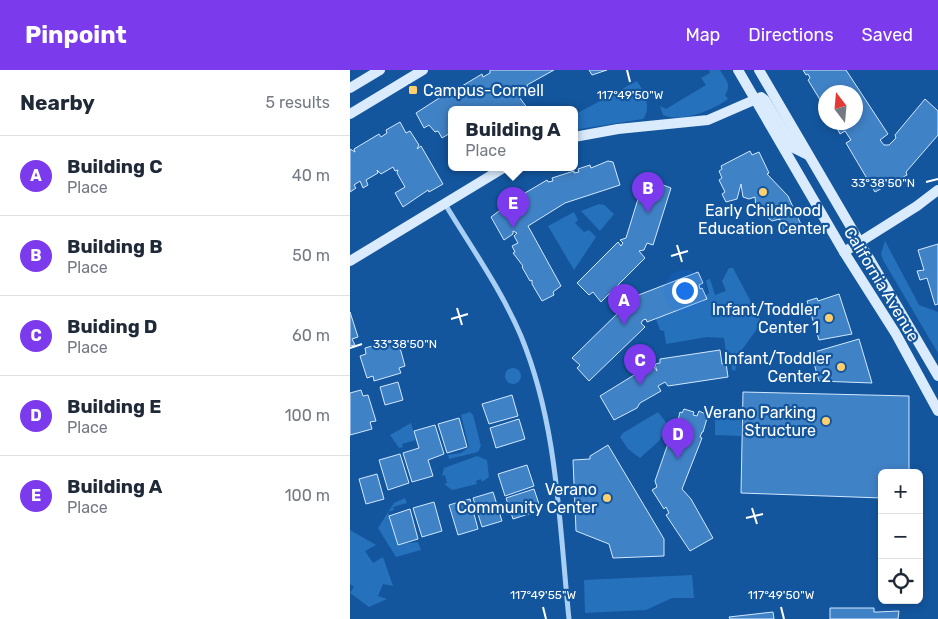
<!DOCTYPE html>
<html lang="en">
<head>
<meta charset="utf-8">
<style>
	:root { --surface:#fff; --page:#f2f2f3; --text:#1f2937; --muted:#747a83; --line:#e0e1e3; --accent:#7c3aed }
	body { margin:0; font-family:Rubik,sans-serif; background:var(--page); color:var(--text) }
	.controls { position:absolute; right:15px; bottom:15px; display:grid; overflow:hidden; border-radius:8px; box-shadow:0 2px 8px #0003 }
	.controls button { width:45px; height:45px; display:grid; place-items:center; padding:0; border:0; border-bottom:1px solid var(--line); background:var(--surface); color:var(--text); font:25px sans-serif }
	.compass { position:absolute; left:468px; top:15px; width:45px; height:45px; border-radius:50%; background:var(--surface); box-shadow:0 2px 8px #0003; rotate:344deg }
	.you { position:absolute; left:334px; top:220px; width:18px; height:18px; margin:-12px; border:4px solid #fff; border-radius:50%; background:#1a73e8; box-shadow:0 0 0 8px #1a73e833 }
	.badge { display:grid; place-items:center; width:32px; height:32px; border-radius:50%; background:var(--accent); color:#fff; font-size:16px; font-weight:700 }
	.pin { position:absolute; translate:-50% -41px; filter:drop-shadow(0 1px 2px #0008) }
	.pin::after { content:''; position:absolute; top:26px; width:18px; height:15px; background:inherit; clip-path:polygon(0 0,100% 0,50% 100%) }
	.popup { position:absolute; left:98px; top:36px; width:130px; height:65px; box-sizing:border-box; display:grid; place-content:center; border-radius:8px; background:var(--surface); filter:drop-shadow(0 1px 4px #0005); font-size:16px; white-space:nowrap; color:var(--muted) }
	.popup b { font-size:19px; color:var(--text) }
	.popup::after { content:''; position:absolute; left:50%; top:100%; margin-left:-10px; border:10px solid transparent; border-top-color:var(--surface) }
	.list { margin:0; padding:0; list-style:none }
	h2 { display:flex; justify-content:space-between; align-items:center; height:65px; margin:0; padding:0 20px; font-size:21px }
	h2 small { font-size:16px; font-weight:400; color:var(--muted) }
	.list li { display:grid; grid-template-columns:32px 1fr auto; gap:15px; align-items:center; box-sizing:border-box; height:80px; padding:0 20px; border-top:1px solid var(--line) }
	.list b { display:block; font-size:19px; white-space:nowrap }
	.list p { margin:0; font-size:16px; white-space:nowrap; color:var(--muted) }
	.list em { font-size:16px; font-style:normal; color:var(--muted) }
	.icon { flex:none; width:28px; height:28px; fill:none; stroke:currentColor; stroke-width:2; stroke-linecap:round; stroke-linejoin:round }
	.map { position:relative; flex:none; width:588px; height:549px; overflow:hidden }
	header { display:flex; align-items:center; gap:30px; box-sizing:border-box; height:70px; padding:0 25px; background:var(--accent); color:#fff }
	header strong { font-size:24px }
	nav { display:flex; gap:28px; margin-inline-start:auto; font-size:18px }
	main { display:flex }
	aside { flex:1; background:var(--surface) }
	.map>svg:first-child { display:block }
</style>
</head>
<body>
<header>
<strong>Pinpoint</strong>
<nav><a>Map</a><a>Directions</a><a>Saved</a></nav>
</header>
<main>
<aside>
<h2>Nearby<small>5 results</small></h2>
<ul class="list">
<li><span class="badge">A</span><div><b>Building C</b><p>Place</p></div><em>40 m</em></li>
<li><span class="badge">B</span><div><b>Building B</b><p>Place</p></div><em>50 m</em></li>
<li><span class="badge">C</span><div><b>Buiding D</b><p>Place</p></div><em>60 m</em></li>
<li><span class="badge">D</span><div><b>Building E</b><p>Place</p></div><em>100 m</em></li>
<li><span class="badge">E</span><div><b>Building A</b><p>Place</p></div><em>100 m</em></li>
</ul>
</aside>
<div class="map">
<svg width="588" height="549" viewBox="0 0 588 549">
	<rect width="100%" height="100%" fill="#13569e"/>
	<!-- green -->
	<g fill="#2671bc">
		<path d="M359 0H370C376 10 382 15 375 25L378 29C363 40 332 53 313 45L310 36 316 39 356 15 351 8 360 3Z"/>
		<path d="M287 11C294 21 302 38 293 49L224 60V45Z"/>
		<path d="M249 134 254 135 264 144 250 161 231 141Z"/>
		<path d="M224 142 228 150 225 153 234 162 239 160 246 167 224 200 198 156Z"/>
		<path d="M535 171 569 235 588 242V283L533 190 531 184Z"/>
		<path d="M379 198H383L410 249 409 256 389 284 385 301 382 300 380 282H376L374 268 357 267 316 274 314 261 310 260 306 249 356 230V225L359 223 356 210 360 209 365 225 376 221 372 211Z"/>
		<circle cx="163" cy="306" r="8"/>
		<path d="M365 340H391V366L365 365Z"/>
		<path d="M120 342 123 345 131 376 128 382 99 389 98 385 111 383 119 377 111 345Z"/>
		<path d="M308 342 318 355 309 371 290 388 278 379 270 367 273 363Z"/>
		<path d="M61 353 66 370 52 374 53 377 49 378 40 365Z"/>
		<path d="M127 386 137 390 139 407 132 412 131 409 126 411 127 414 102 420 94 414 97 413 95 405 92 406 94 398Z"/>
		<path d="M55 428 57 433 43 437 44 440 38 442 48 474 68 472 71 480 46 487 28 458 44 433Z"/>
		<path d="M0 460 26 475 15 481 23 493 33 487 43 516 33 514 28 526 37 529 19 537 0 523 4 517 0 514Z"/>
		<path d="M342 505 344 528H322L296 540 235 543 234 510Z"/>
	</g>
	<!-- building -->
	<g fill="#4082c6" stroke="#d2e8fe" fill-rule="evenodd">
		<path d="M204 0 177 15 178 18 167 24 178 39H102V62L92 68 88 61 85 62 79 55 74 58 66 43 97 23 100 28 104 26 102 23 107 19 132 4 133 7 140 3V0ZM151 14 154 21 143 27 139 21Z"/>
		<path d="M239 0H257L242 5Z"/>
		<path d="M453 0H496L538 64 530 70 534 75H539L546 68 545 65 575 29 588 41V65L556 102 557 105 525 122 496 73 501 70 495 61 490 64 484 52H506V22H476V34L472 33 458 10 460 8 458 4 456 5Z"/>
		<path d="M50 52 56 63 60 61 69 75 67 79 71 76 93 114 79 122 78 120 53 137 45 123 55 117 47 103 48 100 45 101 43 97 31 104 27 100 28 103 16 110 18 115 13 118 10 111 4 115 6 118 0 122V79L5 82 4 79 29 64 31 67 37 63 36 60Z"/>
		<path d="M400 81 402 85 409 82 419 103 417 104 438 126 454 161 445 164 444 161 438 164 434 162 431 159 430 149 422 151 406 138 405 127 399 129 393 127 391 114 387 129 376 132 372 124 375 122 369 110 372 108 369 101 372 99 371 96Z"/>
		<path d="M258 91 263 92 270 115 215 133 178 156 211 216 203 222 204 225 192 231 182 214V210L180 211 172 197 173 196 163 183 165 182 162 176 168 173 164 166 167 163 163 161V164L154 170 141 147 157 135 159 137 162 135 160 132 171 125 173 128 176 126 175 123 197 110 198 112 203 111 202 108 224 101V103L229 102 228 99 240 95 241 98Z"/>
		<path d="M296 103 308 107 305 115 307 116 308 113 321 118 303 175 297 173 294 180 289 181 295 188 251 232 243 222 239 225 227 213 268 172 271 176 273 173 270 170 276 168Z"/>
		<path d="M588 174V234L585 235 577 208 570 210 567 201 574 200 568 180Z"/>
		<path d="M348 202 353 213 349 215 350 219 352 218 357 229 297 252 296 249 293 250 291 253 295 257 239 311 227 298 230 295 222 288 273 238 279 243 281 242 279 236 288 233 286 226Z"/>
		<path d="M489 224 502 264 469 270 457 231 467 228 468 231Z"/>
		<path d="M0 242 8 267 2 269 5 275 0 276Z"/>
		<path d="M509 269 522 313 469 311 461 283Z"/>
		<path d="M41 271 42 276 49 274 55 296 49 298 51 303 24 311 23 306 17 308 10 286 16 284 15 278Z"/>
		<path d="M370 280 372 294 376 293 378 307 318 316 315 312 308 316 311 321 290 333 287 338 264 350 250 326 302 294 307 301 305 294 310 293V289Z"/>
		<path d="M48 312 53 330 35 335 30 317Z"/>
		<path d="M11 320 13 326 18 325 26 351 20 352 22 359 0 365V323Z"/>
		<path d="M393 322 559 326V403H532V428L391 423Z"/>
		<path d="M162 325 168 346 139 354 132 334Z"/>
		<path d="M334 339 344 342 343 345 347 346 349 341 358 345 353 362H352L350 367 352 368 332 419 341 429 363 468 340 481 316 445 319 443 316 437 314 439 302 420 307 417 305 411 321 365 324 366 330 342 332 343Z"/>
		<path d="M109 348 117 377 97 383 88 354Z"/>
		<path d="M169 349 175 369 146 378 140 358Z"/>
		<path d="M85 355 94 384 78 390 83 406 62 412 53 383 69 378 64 361Z"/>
		<path d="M258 375 314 469V486L263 488 259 474 226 461 223 390 240 389V386Z"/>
		<path d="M50 384 59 413 38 420 29 390Z"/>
		<path d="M177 395 184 416 155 426 148 404Z"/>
		<path d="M27 404 34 429 16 434 9 409Z"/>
		<path d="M184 419 191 440 163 449 156 428Z"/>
		<path d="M143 422 152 451 132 457 123 428Z"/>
		<path d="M120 429 128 459 108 465 99 435Z"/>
		<path d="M84 432 92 461 72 467 63 438Z"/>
		<path d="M60 439 68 469 48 475 39 446Z"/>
		<path d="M480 538H524V542H527L549 541 548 549H480Z"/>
		<path d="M423 542 424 549H380L379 547Z"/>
	</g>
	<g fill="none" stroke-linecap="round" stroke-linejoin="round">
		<!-- street -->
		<path stroke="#a9cff4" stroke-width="5" d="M95 134C121 177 151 219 171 266 208 356 209 453 219 549"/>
		<!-- secondary -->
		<g stroke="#d9ebfd" stroke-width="10">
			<path d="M388 0 494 182 546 264 588 341"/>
			<path d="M409 0 588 306"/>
			<path d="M0 18 30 0"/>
			<path d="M0 44 73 0"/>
			<path d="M224 67 268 59 358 50 411 27 415 30 444 78 458 85"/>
			<path d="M494 182 567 136 588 120"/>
			<path d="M0 191 155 97"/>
		</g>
	</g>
	<!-- ticks -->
	<path fill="none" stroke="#fff" stroke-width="2" d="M277 0 280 12M576 112 588 109M327 175 332 192M321 186 338 181M107 238 112 255M101 249 118 244M0 278 12 274M402 438 407 454M396 448 413 444M193 537 196 549M431 537 434 549"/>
	<!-- markers -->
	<g fill="#ffce6d" stroke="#13569e" stroke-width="2">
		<rect x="58" y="15" width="10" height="10" rx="2.5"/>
		<circle cx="413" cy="122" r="5"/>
		<circle cx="479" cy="248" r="5"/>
		<circle cx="491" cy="297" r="5"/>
		<circle cx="476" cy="351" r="5"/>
		<circle cx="257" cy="428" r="5"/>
	</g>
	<g text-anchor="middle" stroke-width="4.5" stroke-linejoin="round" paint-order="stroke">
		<!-- poi labels -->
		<g font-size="16" fill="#fff" stroke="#13569e" text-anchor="end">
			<text x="73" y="26" text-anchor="start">Campus-Cornell</text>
			<text x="413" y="146" text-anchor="middle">Early Childhood<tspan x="413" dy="18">Education Center</tspan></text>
			<text x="469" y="245">Infant/Toddler<tspan x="469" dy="18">Center 1</tspan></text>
			<text x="481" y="294">Infant/Toddler<tspan x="481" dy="18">Center 2</tspan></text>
			<text x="466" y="348">Verano Parking<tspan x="466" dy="18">Structure</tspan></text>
			<text x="247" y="425">Verano<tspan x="247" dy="18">Community Center</tspan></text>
		</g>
		<!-- street labels -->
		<g font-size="16" fill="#fff" stroke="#13569e">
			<text transform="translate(532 214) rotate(59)" y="6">California Avenue</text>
		</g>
	</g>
	<g font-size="12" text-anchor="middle" fill="#fff" stroke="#13569e" stroke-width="4.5" stroke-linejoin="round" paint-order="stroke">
		<text x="280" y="29">117°49'50"W</text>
		<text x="533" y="117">33°38'50"N</text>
		<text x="55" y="278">33°38'50"N</text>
		<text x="431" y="529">117°49'50"W</text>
		<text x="193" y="529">117°49'55"W</text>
	</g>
</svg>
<div class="controls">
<button>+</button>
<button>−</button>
<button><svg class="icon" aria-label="locate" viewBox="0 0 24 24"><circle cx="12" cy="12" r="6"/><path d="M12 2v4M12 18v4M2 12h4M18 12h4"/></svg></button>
</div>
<svg class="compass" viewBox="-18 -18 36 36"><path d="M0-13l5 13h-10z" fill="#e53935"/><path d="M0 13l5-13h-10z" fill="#747a83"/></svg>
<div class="you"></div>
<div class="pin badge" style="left:274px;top:255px">A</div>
<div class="pin badge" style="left:298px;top:143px">B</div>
<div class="pin badge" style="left:290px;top:315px">C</div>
<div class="pin badge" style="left:328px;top:389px">D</div>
<div class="pin badge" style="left:163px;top:158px">E</div>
<div class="popup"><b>Building A</b>Place</div>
</div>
</main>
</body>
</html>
